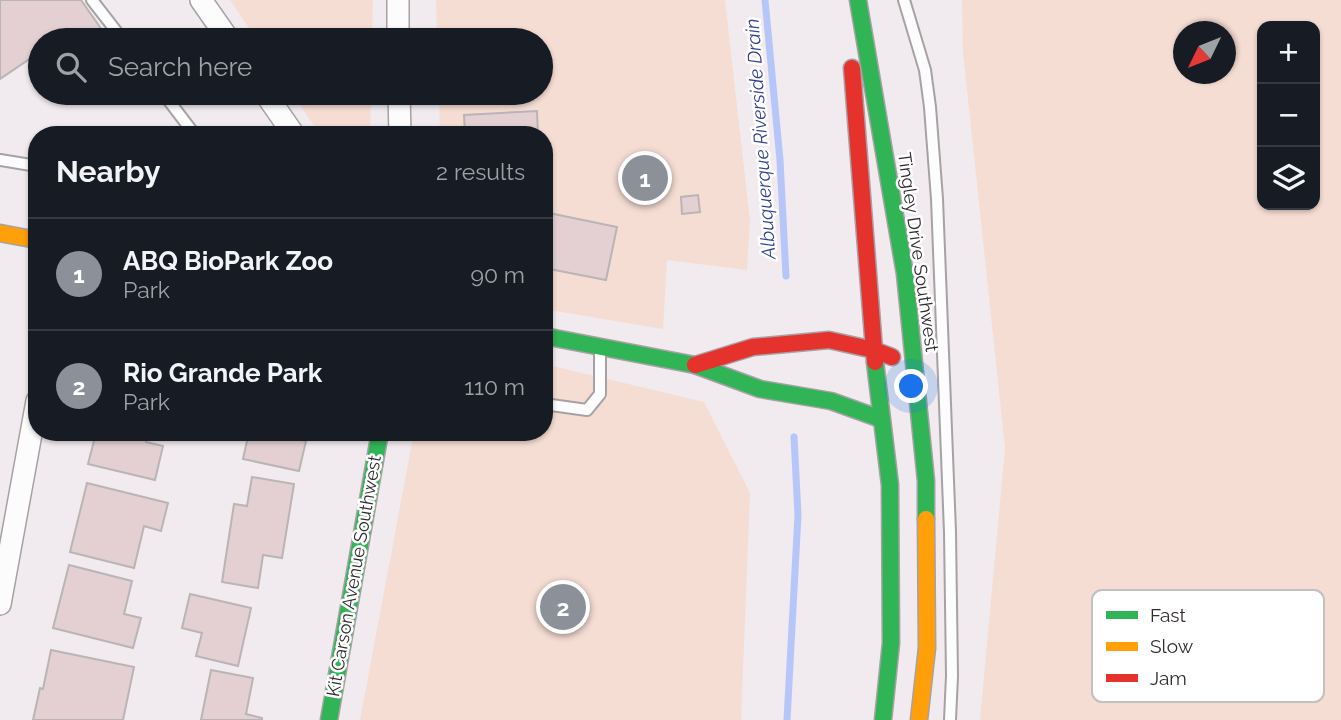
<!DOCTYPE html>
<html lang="en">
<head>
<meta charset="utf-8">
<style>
	:root { --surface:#171b24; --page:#242831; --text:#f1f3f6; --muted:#9ea1a6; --line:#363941; --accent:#8c9099 }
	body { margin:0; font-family:Raleway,sans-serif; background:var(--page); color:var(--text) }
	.controls { position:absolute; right:21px; top:21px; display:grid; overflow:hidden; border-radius:14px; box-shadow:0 2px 5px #0004 }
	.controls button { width:63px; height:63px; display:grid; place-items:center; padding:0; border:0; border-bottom:2px solid var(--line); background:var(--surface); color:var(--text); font:35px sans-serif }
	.compass { position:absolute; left:1173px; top:21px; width:63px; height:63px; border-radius:50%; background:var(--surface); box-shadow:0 2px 5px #0004; rotate:227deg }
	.you { position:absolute; left:912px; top:387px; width:24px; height:24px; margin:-18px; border:5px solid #fff; border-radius:50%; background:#1a73e8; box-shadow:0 0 0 10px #1a73e833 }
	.badge { display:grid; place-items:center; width:46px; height:46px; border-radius:50%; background:var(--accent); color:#fff; font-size:23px; font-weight:700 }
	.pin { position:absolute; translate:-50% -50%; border:4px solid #fff; box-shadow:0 2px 7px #0006 }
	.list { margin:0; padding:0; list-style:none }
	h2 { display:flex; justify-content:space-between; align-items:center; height:91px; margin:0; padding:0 28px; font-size:30px }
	h2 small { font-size:23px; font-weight:400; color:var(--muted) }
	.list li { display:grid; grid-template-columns:46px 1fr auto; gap:21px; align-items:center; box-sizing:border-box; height:112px; padding:0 28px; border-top:2px solid var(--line) }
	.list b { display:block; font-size:26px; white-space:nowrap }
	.list p { margin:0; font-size:23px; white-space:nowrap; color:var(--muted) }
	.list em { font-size:23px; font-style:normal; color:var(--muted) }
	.icon { flex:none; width:38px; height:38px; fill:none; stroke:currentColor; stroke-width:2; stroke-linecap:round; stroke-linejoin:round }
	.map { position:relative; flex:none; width:1341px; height:720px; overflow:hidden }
	.search { position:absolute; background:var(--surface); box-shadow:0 2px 5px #0004; left:28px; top:28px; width:525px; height:77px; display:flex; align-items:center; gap:18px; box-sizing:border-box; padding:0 24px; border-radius:38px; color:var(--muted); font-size:26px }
	.panel { position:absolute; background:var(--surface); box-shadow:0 2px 5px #0004; left:28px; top:126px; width:525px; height:315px; border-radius:28px }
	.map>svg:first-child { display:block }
</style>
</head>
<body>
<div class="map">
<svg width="1341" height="720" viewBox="0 0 1341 720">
	<rect width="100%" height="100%" fill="#f1eaee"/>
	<!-- green -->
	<g fill="#f5ddd4" fill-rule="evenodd">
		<path d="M230 0H373L372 40H257Z"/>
		<path d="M436 0H725L750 221 747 270 667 260 663 329 544 309V135H440L439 93H541V40H437Z"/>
		<path d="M962 0H1341V720H980L1005 448 963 52ZM1315 26V205H1262V26ZM1184 32H1226V74H1184Z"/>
		<path d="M292 93H371L370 135H320Z"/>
		<path d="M544 364 704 402 750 493 741 720H360L414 432H544Z"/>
	</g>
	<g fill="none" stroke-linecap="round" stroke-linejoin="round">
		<!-- stream -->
		<g stroke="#b7c6f9" stroke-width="7">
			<path d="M765 0 780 160 786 276"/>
			<path d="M787 720 798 515 794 437"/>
		</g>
	</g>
	<!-- building -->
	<g fill="#e4d0d3" stroke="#b9b4b5" stroke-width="2">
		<path d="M0 0H81L109 40H40V65L34 56 0 79Z"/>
		<path d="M452 93H533V100L453 104Z"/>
		<path d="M537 111 538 135H465L464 115Z"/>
		<path d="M698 195 700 212 682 214 681 197Z"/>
		<path d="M549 213 617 227 606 280 544 268V239Z"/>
		<path d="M110 432H149L146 442 163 446 155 480 88 464 96 433 109 436Z"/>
		<path d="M249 432H292L291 438 306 441 299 471 243 459Z"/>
		<path d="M252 477 294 484 282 558 263 555 258 588 222 582 234 504 247 506Z"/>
		<path d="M87 483 168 503 161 531 144 526 134 568 70 552Z"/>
		<path d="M69 565 132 581 124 614 141 618 133 648 53 628Z"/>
		<path d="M190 594 251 608 238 666 196 656 202 633 182 628Z"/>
		<path d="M51 650 134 667 123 720H33L40 688 43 689Z"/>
		<path d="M211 670 253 678 246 714 262 718V720H201Z"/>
	</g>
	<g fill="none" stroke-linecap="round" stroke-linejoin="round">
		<!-- lane casing -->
		<g stroke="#a6a1a4" stroke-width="14">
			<g id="lane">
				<path d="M92 0 123 40"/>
				<path d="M904 0 925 70 930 107 937 199 950 532 952 676 950 720"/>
				<path d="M163 93 195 135"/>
				<path d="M0 160 37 166"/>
				<path d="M544 404 587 410 600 394V349"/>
			</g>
		</g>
		<!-- street casing -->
		<g stroke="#a6a1a4" stroke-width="24">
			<g id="street">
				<path d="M201 0 229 40"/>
				<path d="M398 0V40"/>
				<path d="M265 93 294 135"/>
				<path d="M399 93 400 135"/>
				<path d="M0 604 37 401"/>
			</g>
		</g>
		<!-- fast casing -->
		<g stroke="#a6a1a4" stroke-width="19">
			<g id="fast">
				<path d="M858 0 905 274 926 481V519"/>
				<path d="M544 336 695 365 760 389 831 401 881 419"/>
				<path d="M875 362 890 485 891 643 883 720"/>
				<path d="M329 720 380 432"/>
			</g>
		</g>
		<!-- slow casing -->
		<g stroke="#a6a1a4" stroke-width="19">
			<g id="slow">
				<path d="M0 233 37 240"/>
				<path d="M919 720 927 648 926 519"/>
			</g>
		</g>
		<!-- jam casing -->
		<g stroke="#a6a1a4" stroke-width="19">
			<g id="jam">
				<path d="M852 68 875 362"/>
				<path d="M695 365 753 347 829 340 874 350 892 357"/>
			</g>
		</g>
		<!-- lane -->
		<use href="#lane" stroke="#fdfcfc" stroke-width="10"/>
		<!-- street -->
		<use href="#street" stroke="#fdfcfc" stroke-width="21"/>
		<!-- fast -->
		<use href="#fast" stroke="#30b455" stroke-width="16"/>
		<!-- slow -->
		<use href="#slow" stroke="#ff9f0a" stroke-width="16"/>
		<!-- jam -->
		<use href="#jam" stroke="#e5322d" stroke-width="16"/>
	</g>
	<g text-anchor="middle" stroke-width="5" stroke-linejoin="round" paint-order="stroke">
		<!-- street labels -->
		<g font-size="18" fill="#302b2e" stroke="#fff">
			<text transform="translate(918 252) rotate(82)" y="6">Tingley Drive Southwest</text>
			<text transform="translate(354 576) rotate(-80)" y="6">Kit Carson Avenue Southwest</text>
		</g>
		<!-- water labels -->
		<g font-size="19" font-style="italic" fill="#304294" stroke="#fff">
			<text transform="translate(760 139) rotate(-94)" y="7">Albuquerque Riverside Drain</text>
		</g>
	</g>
	<!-- legend -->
	<rect x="1092" y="590" width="232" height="112" rx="10" fill="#fff" stroke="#c1bfc0" stroke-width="2"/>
	<rect x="1106" y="611" width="32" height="8" fill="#30b455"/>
	<rect x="1106" y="642" width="32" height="9" fill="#ff9f0a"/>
	<rect x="1106" y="674" width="32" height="8" fill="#e5322d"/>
	<g font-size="19" fill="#302b2e">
		<text x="1150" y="622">Fast</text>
		<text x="1150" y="653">Slow</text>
		<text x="1150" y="685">Jam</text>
	</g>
</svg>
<div class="controls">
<button>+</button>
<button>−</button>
<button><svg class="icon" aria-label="layers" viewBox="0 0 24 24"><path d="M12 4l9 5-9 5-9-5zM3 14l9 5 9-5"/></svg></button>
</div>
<svg class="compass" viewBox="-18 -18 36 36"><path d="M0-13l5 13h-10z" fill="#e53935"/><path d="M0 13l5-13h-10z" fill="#9ea1a6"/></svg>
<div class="you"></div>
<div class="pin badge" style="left:645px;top:178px">1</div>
<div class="pin badge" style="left:563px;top:607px">2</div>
<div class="search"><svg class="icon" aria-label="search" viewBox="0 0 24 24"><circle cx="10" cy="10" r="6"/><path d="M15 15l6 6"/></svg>Search here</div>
<section class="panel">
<h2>Nearby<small>2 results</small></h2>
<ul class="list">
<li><span class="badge">1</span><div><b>ABQ BioPark Zoo</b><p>Park</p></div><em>90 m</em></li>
<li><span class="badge">2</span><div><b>Rio Grande Park</b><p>Park</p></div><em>110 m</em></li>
</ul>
</section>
</div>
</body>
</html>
